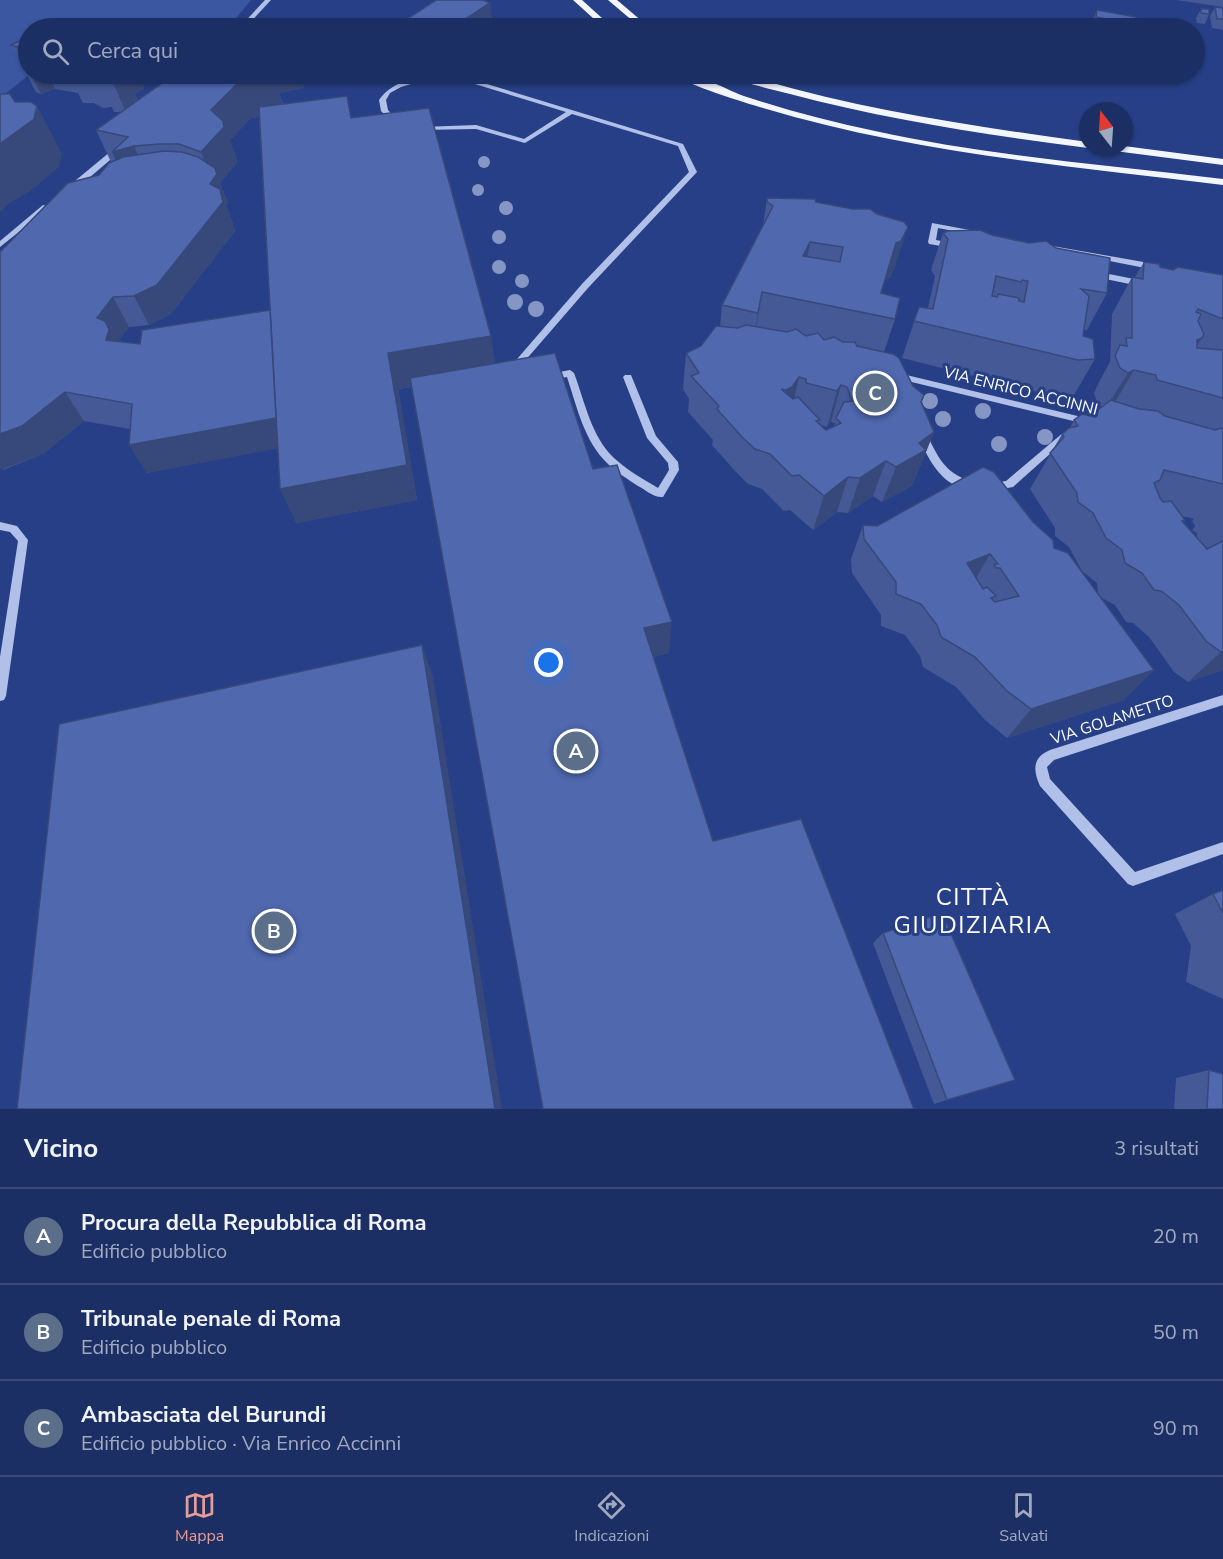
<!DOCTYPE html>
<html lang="it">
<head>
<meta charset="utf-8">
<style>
	:root { --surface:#1c2f64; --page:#25376a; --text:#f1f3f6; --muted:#a0a9bf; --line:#3a4a78; --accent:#e69b98 }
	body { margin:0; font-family:"Nunito Sans",sans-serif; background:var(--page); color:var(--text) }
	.compass { position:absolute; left:1079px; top:102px; width:54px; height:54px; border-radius:50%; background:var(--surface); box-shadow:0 2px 4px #0004; rotate:343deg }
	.you { position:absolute; left:549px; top:663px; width:21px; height:21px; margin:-15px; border:4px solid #fff; border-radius:50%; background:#1a73e8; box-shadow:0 0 0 9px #1a73e833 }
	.badge { display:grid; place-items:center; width:39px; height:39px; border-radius:50%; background:var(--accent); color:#fff; font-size:20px; font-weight:700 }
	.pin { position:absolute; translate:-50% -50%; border:3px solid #fff; box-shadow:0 2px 6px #0006 }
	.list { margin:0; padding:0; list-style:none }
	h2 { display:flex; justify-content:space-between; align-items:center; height:78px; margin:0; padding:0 24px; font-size:26px }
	h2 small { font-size:20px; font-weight:400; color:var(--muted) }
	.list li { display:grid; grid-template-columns:39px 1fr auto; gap:18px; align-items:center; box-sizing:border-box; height:96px; padding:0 24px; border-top:2px solid var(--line) }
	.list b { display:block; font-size:22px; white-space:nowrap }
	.list p { margin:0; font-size:20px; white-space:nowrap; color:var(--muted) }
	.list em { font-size:20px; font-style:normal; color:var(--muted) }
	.icon { flex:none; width:33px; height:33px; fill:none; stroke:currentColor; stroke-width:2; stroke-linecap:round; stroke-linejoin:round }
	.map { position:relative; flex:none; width:1223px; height:1109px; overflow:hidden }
	.search { position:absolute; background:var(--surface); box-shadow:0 2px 4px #0004; left:18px; right:18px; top:18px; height:66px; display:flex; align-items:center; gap:15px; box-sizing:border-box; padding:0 21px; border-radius:33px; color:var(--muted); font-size:22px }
	.sheet { height:366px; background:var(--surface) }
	nav { display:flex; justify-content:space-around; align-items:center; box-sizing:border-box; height:84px; border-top:2px solid var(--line); background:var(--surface); font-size:16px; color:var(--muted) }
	nav a { display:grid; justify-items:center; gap:3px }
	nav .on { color:var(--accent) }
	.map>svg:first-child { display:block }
</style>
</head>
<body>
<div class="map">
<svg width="1223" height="1109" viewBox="0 0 1223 1109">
	<rect width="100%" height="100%" fill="#263f86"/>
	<!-- green -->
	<path fill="#3b57a2" d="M0 0H251L228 28H28L30 74 0 98Z"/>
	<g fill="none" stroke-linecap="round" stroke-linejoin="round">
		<!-- minor -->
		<g fill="#b1c0e8" fill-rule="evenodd">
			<path d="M265 0H271L245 28H239Z"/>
			<path d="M441 74H454L683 144 697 172 588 288 517 370 514 371 510 368 511 366 582 284 689 172 678 146 572 114 525 143 476 129 420 130 419 129 422 127 476 125 524 139 566 112 452 77 427 79 401 87 390 93 386 100 388 110 398 122V124H394L381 111 379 100C393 80 418 77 441 74Z"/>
			<path d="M116 147 123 149 76 189H70V185Z"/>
			<path d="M43 205 50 207 0 247V241Z"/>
			<path d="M932 223 975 231 979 233 975 235 938 228 936 240 956 244 957 246 953 248 929 244 928 242Z"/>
			<path d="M1041 244 1155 264 1159 267 1155 270 1044 248 1040 246Z"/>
			<path d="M1094 271 1144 281 1148 284 1144 287 1091 276 1090 274Z"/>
			<path d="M570 370 574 373C585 402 591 436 614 458 627 470 643 479 658 488L669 470 668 463 647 438 623 377 625 375H631L656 436 678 462 679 470 663 497C654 498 646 490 638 486 628 479 617 473 608 464 584 441 577 407 567 377L549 380 544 377 549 374Z"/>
			<path d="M898 373 1090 419 1095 422 1090 425 895 378 894 376 895 374Z"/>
			<path d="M922 430 925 431C938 456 943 473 973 482L974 485 973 488C943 492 926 455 917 433Z"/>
			<path d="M1067 431 1070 432 1072 434 1070 436 1013 487 991 491 987 490 986 487 987 484 1006 481 1064 432Z"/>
			<path d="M0 522 17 526 28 540 6 696 4 700 0 701V657L18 541 10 532 0 530Z"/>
			<path d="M1223 695V705L1054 760 1047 767 1050 779 1135 872 1223 842V854L1133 886 1128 884 1040 786C1033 770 1032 758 1050 750Z"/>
		</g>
		<!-- major -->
		<g fill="#f3f6fe" fill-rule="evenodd">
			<path d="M573 0H582L613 28H604Z"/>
			<path d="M608 0H617L650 28H641Z"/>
			<path d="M674 74C698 71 725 90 747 97 789 111 832 122 875 131 989 156 1107 165 1223 179V185C1068 166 913 153 763 108 743 102 689 86 674 74Z"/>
			<path d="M729 74H742C855 109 971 126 1088 142V147H1092L1088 148C988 135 888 120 790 94 773 89 742 84 729 74Z"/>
			<path d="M1124 146 1223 159V165L1107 150 1102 147Z"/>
		</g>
	</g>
	<!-- trees -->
	<g fill="#8696c4">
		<circle cx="484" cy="162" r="6"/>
		<circle cx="478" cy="190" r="6"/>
		<circle cx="506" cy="208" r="7"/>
		<circle cx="499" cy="237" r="7"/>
		<circle cx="499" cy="267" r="7"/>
		<circle cx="522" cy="281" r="7"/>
		<circle cx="515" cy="302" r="8"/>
		<circle cx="536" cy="309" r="8"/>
		<circle cx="930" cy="401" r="8"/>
		<circle cx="983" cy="411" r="8"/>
		<circle cx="943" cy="419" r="8"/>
		<circle cx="1045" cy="437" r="8"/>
		<circle cx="999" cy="444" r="8"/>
	</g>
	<!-- wall -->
	<g fill="#445996" fill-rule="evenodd">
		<path d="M1176 0H1223V7Z"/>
		<path d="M490 3 492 22 482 28H406L405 26 408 25 407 19Z"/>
		<path d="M1215 7 1223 8V30L1212 28 1210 16Z"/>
		<path d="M1201 9 1209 14 1205 24 1197 23 1196 18Z"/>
		<path d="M1097 10 1135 24 1133 28H1102L1092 27 1093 20Z"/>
		<path d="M28 37V74H159L157 76 142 82 144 88 135 94 138 100 175 74H300L304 88 279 93 283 104 352 118 491 336 494 363 593 469 669 653 653 657 543 1109 412 387 398 389 417 500 296 523 278 448 146 473 130 429 84 421 43 454 3 470 99 175 111 162 96 130 121 112H114L112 107 103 108 94 103H83L78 93 55 89 41 94 36 92 11 45ZM259 117 270 310 140 344 118 341 129 327 149 325 171 314 235 231 231 218 226 205 228 203 220 183 237 163 236 157 230 140 251 118Z"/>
		<path d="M767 198 816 202 896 264 890 278 885 280 881 293 895 319 884 352 921 402 934 432 912 486 882 502 873 496 848 513 837 512 813 530 790 510 784 511 762 489 748 484 736 472 712 445 713 440 688 412 689 399 683 389 686 353 701 346 720 327 722 305 763 226ZM831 422 835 423 834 426 826 430 820 425 827 427Z"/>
		<path d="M943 233 1107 293 1087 330H1084L1083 336 1095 359 1074 395 1058 397 902 358 919 307 928 308 935 276 931 270Z"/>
		<path d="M1144 262 1173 270 1223 275V670L1188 682 1174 672 1149 637 1133 623 1126 622 1115 605 1100 597 1124 700 1007 738 985 720 956 687 923 667 920 656 905 635 881 626V615L852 573 851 559 863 525 877 526 1033 522 1054 548 1098 594 1097 583 1082 571 1069 547 1055 536V528L1030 489 1062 434 1070 428 1074 420 1090 416 1102 407 1098 405 1094 393 1099 382 1110 362 1112 314 1132 277H1135ZM1182 516 1194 519 1192 521 1195 526 1192 530 1197 533V538L1184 523 1185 520Z"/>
		<path d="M1223 890V999L1186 982 1191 946 1175 914 1213 894Z"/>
		<path d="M883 933 1015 1080 934 1104 873 943Z"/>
		<path d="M1209 1070 1223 1109H1174L1176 1078Z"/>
	</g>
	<!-- shaded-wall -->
	<g fill="#37497a">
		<path d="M490 3 492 22 482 28H452Z"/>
		<path d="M421 24 422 28H414Z"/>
		<path d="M28 43V71L17 47Z"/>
		<path d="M30 74H48L55 89 41 94Z"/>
		<path d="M109 74H159L157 76 142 82 144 88 135 94 139 102 126 112Z"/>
		<path d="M233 74 274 76 273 74H300L304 88 279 93 285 112 251 118 230 140 236 157 237 163 220 183 228 203 226 205 231 218 235 231 171 314 149 325 134 296 212 180 201 152 211 110Z"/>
		<path d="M37 106 62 154 59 167 29 192 9 203 0 213V144Z"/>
		<path d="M134 146 151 183 130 189 112 152Z"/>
		<path d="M908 227 896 264 890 278 885 280 896 243Z"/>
		<path d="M810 242 803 279V256Z"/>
		<path d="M762 292 756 329 752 350 758 313Z"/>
		<path d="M113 297 129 327 118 342 106 340 97 318Z"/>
		<path d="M491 336 496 372 398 389 417 500 296 523 280 489 388 353Z"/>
		<path d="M1202 338 1177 375 1197 340Z"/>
		<path d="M1134 370 1112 407 1105 409 1128 373Z"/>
		<path d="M799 377 791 414 778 426 786 390Z"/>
		<path d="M841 385 831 422 827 427 837 391Z"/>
		<path d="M65 392 84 421 43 454 0 470V434Z"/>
		<path d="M279 418 291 446 146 473 129 445Z"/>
		<path d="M934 432 912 486 882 502 896 467 919 443Z"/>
		<path d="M886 461 873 496 848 513 860 478Z"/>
		<path d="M848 477 837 512 813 530 824 496Z"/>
		<path d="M990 554 971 587 967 563Z"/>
		<path d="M672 622 669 653 642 659 644 628Z"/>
		<path d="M422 645 433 676 502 1109H495Z"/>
		<path d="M1223 651V670L1188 682 1221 652Z"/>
		<path d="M1154 670 1124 700 1007 738 1031 709Z"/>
		<path d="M1015 1080 1000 1085 934 1104 947 1100Z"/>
	</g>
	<!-- building -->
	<g fill="#4f68ae" stroke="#37497a" stroke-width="1.5" fill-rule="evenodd">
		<path d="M436 0H483L490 3 452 28H436L421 24 414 28 405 26 413 21 407 19Z"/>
		<path d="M1215 7 1223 8V19H1217Z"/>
		<path d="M1201 9H1209V14L1201 13Z"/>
		<path d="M1097 10 1136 17 1135 24 1096 17Z"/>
		<path d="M112 22 122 25 139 23 141 26 139 28H49L57 25 81 27Z"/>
		<path d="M28 37V43L17 47 11 45Z"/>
		<path d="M175 74H271L274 76 239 82 211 110 223 121 224 127 201 152 179 144H160L134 146 112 152 128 137 96 130Z"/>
		<path d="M0 94H10L15 102H31L37 106 34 119 0 144Z"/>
		<path d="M347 96 351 118 429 108 491 336 388 353 407 465 280 489 259 107Z"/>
		<path d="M164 151 182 152 198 157 215 168 217 174 210 184 220 189 223 202 157 285 134 296 113 297 97 318 105 321 109 330 106 340 140 344 142 330 270 310 276 418 129 445 132 404 65 392 22 426 0 434V252L68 183 99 175 109 163 123 157Z"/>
		<path d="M767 198 815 199 816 202 853 209H870L877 214 904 222 908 227 901 241 896 243 881 293 900 298 895 319 762 292 758 313 722 305 773 206 767 202ZM810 242 843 247 840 262 803 256Z"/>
		<path d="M980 230 992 235 1029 243 1046 241 1056 248 1110 258 1107 293 1081 289 1089 296 1083 336 1093 339 1095 359 1078 360 914 321 919 307 933 309 948 239 943 233 948 231ZM996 276 1021 282 1022 280 1028 281 1024 302 1019 301V298L998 294 997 297 992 296Z"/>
		<path d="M1144 262 1159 264 1160 267 1173 270 1178 267 1223 275V318H1220L1198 309 1196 312 1201 314 1198 321 1204 334 1202 338 1197 340V348L1223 350V398L1157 380 1156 375 1134 370 1128 373 1120 368 1115 356 1120 345 1127 346 1126 338H1132V277L1143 279Z"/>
		<path d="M746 325 787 332 796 329 806 336 818 333 824 340 834 337 843 342H855L857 346 893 354 899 358 913 386 924 395 921 402 934 432 919 443 926 450 896 467 886 461 860 478 848 477 824 496 799 475 792 476 770 454 755 449 742 437 717 409 719 406 691 376 699 373 686 353 701 346 716 326 738 328ZM799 377 806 379V383L837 391 841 385 847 387 852 401 844 402 836 418 841 423 826 430 816 421 820 420 798 397 793 399 781 389 786 390 792 387Z"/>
		<path d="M555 353 593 469 617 465 672 622 644 628 713 841 801 819 914 1109H543L410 378Z"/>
		<path d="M1111 400 1139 409 1158 411 1165 416 1215 430 1221 428 1223 429V484L1164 470 1160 480 1154 483 1160 498 1163 502 1171 501 1185 520 1182 521 1207 549 1223 541V651L1221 652 1206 641 1179 605 1161 591 1154 590 1142 573 1125 563 1122 550 1106 538 1093 513 1078 502 1077 493 1050 453 1064 437 1062 434 1069 428 1078 426 1074 420 1082 414 1090 416Z"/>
		<path d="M983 467 994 472 1033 522 1053 540 1054 548 1068 553 1154 670 1031 709 1007 691 975 657 941 637 937 625 921 604 896 594V582L864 539 863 525 877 526ZM990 554 998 564H994L996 568H1000L1019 596 995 602 991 598 996 596 987 587 983 589 967 563Z"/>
		<path d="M422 645 495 1109H17L59 724Z"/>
		<path d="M1223 890V913L1213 894Z"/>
		<path d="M942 913 1015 1080 947 1100 883 933Z"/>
		<path d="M1209 1070 1223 1074V1109H1207Z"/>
	</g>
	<g text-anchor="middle" stroke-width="6" stroke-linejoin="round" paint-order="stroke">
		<!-- street labels -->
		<g font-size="16" fill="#fff" stroke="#263f86">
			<text transform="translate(1021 390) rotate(14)" y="6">VIA ENRICO ACCINNI</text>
			<text transform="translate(1112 719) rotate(-18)" y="6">VIA GOLAMETTO</text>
		</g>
		<!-- near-quarter labels -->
		<g font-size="24" letter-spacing="1.5" fill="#fff" stroke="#263f86">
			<text x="973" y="905">CITTÀ<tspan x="973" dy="28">GIUDIZIARIA</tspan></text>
		</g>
	</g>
</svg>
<svg class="compass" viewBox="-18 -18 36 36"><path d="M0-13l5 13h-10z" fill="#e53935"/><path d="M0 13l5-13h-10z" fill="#a0a9bf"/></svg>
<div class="you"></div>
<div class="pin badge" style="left:576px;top:751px;background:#5c6f8a">A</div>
<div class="pin badge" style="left:274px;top:931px;background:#5c6f8a">B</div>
<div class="pin badge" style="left:875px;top:393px;background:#5c6f8a">C</div>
<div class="search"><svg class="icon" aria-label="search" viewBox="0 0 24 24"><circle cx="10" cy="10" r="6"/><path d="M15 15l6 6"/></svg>Cerca qui</div>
</div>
<section class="sheet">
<h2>Vicino<small>3 risultati</small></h2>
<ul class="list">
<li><span class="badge" style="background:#5c6f8a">A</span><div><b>Procura della Repubblica di Roma</b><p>Edificio pubblico</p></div><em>20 m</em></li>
<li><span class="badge" style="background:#5c6f8a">B</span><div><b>Tribunale penale di Roma</b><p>Edificio pubblico</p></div><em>50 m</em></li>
<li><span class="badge" style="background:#5c6f8a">C</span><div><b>Ambasciata del Burundi</b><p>Edificio pubblico · Via Enrico Accinni</p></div><em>90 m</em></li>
</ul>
</section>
<nav>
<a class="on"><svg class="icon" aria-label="map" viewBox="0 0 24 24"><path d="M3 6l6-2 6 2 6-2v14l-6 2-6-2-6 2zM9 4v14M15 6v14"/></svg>Mappa</a>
<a><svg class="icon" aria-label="directions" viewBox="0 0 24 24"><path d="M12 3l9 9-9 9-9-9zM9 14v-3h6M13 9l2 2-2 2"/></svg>Indicazioni</a>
<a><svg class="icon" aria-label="saved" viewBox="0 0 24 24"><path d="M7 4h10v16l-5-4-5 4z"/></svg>Salvati</a>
</nav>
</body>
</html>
